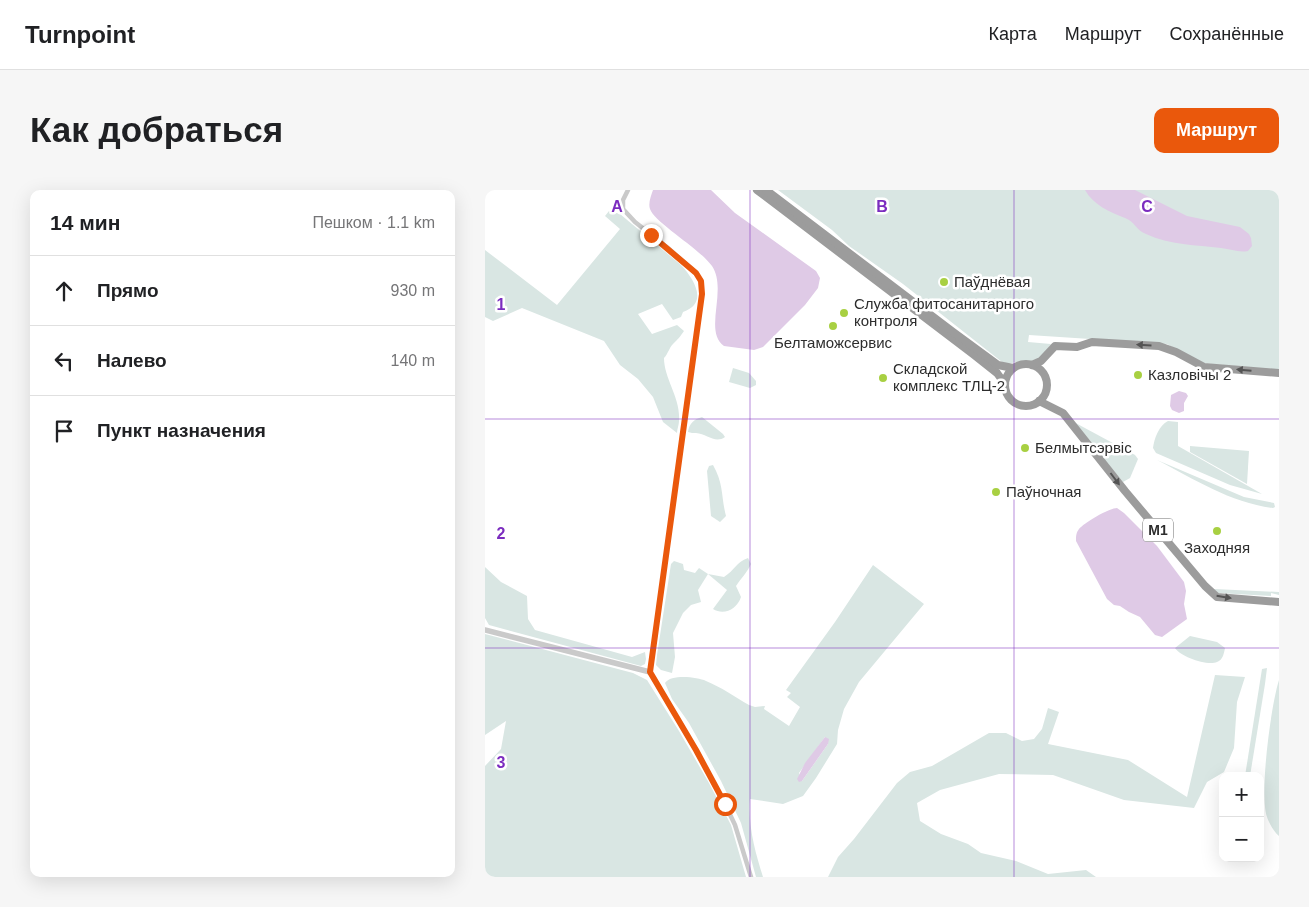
<!DOCTYPE html>
<html lang="ru">
<head>
<meta charset="utf-8">
<style>
	:root { --surface:#fff; --page:#f6f6f6; --text:#202124; --muted:#757577; --line:#e0e0e0; --accent:#ea580c }
	body { margin:0; font-family:Helvetica,sans-serif; background:var(--page); color:var(--text) }
	.controls { position:absolute; right:15px; bottom:15px; display:grid; overflow:hidden; border-radius:10px; box-shadow:0 5px 20px #0002 }
	.controls button { width:45px; height:45px; display:grid; place-items:center; padding:0; border:0; border-bottom:1px solid var(--line); background:var(--surface); color:var(--text); font:25px sans-serif }
	.stop { position:absolute; width:15px; height:15px; margin:-11px; border:4px solid #ea580c; border-radius:50%; background:#fff }
	.stop.end { background:#ea580c; border-color:#fff; box-shadow:0 1px 5px #0008 }
	.list { margin:0; padding:0; list-style:none }
	h2 { display:flex; justify-content:space-between; align-items:center; height:65px; margin:0; padding:0 20px; font-size:21px }
	h2 small { font-size:16px; font-weight:400; color:var(--muted) }
	.list li { display:grid; grid-template-columns:32px 1fr auto; gap:15px; align-items:center; box-sizing:border-box; height:70px; padding:0 20px; border-top:1px solid var(--line) }
	.list b { display:block; font-size:19px; white-space:nowrap }
	.list em { font-size:16px; font-style:normal; color:var(--muted) }
	.icon { flex:none; width:28px; height:28px; fill:none; stroke:currentColor; stroke-width:2; stroke-linecap:round; stroke-linejoin:round }
	.map { position:relative; flex:none; width:794px; height:687px; overflow:hidden; border-radius:10px }
	header { display:flex; align-items:center; gap:30px; box-sizing:border-box; height:70px; padding:0 25px; background:var(--surface); border-bottom:1px solid var(--line) }
	header strong { font-size:24px }
	nav { display:flex; gap:28px; margin-inline-start:auto; font-size:18px }
	.intro { display:flex; align-items:center; justify-content:space-between; box-sizing:border-box; height:120px; padding:0 30px }
	h1 { margin:0; font-size:35px }
	.button { padding:12px 22px; border-radius:10px; background:var(--accent); color:#fff; font-size:18px; font-weight:700 }
	main { display:flex; gap:30px; padding:0 30px }
	aside { flex:1; background:var(--surface); border-radius:10px; box-shadow:0 5px 20px #0002 }
	.map>svg:first-child { display:block }
</style>
</head>
<body>
<header>
<strong>Turnpoint</strong>
<nav><a>Карта</a><a>Маршрут</a><a>Сохранённые</a></nav>
</header>
<div class="intro"><h1>Как добраться</h1><a class="button">Маршрут</a></div>
<main>
<aside>
<h2>14 мин<small>Пешком · 1.1 km</small></h2>
<ul class="list">
<li><svg class="icon" aria-label="ahead" viewBox="0 0 24 24"><path d="M12 20V5M6 11l6-6 6 6"/></svg><div><b>Прямо</b></div><em>930 m</em></li>
<li><svg class="icon" aria-label="left" viewBox="0 0 24 24"><path d="M17 20v-9H6M10 6l-5 5 5 5"/></svg><div><b>Налево</b></div><em>140 m</em></li>
<li><svg class="icon" aria-label="arrive" viewBox="0 0 24 24"><path d="M6 21V4h12l-3 4 3 4H6"/></svg><div><b>Пункт назначения</b></div></li>
</ul>
</aside>
<div class="map">
<svg width="794" height="687" viewBox="0 0 794 687">
	<rect width="100%" height="100%" fill="#fff"/>
	<!-- green -->
	<g fill="#d9e6e3" fill-rule="evenodd">
		<path d="M293 0H794V180L716 173 682 154 544 145 543 152 566 154 557 167 549 171H535L523 174 517 172 418 94 364 56 347 40Z"/>
		<path d="M124 21 135 24 196 75C209 89 224 113 198 122L196 127 188 130 177 114 153 124 167 144 192 135 199 141C195 147 193 149 188 154 184 158 183 164 179 168 179 189 196 208 194 231 194 235 192 239 192 243L178 232 168 207 153 189 135 175 119 151 37 118 8 131 0 127V60L72 115 135 39 120 26Z"/>
		<path d="M248 178 264 183 271 191V195L265 198 244 192Z"/>
		<path d="M217 227 238 244 240 247C230 254 222 244 211 243 208 243 206 243 203 242 204 234 209 229 217 227Z"/>
		<path d="M585 230 650 265 653 269 645 288 638 292Z"/>
		<path d="M683 231 693 232V256L777 304 745 295 671 263 668 258C669 249 674 235 683 231Z"/>
		<path d="M705 256 764 261 762 294 705 262Z"/>
		<path d="M672 270 759 307 789 313 790 317 788 318C746 313 709 289 672 270Z"/>
		<path d="M228 275C239 294 236 307 241 326L235 332 226 326 222 281 224 276Z"/>
		<path d="M263 368 266 374C262 383 256 388 251 396L256 407C252 419 239 426 228 419L242 400 223 384 213 400 216 412 206 415 198 423 188 443 190 467 187 483 176 480 171 475 172 465 186 374 189 371 198 374 199 380 210 383 214 378 223 384 239 387C250 380 251 372 263 368Z"/>
		<path d="M388 375 439 414 374 492 359 519 353 540 352 554 331 588 318 606 298 614 265 609C263 637 270 661 278 687H271L256 633 236 591 204 533 187 509 180 493C186 484 212 487 221 491 236 497 250 507 264 515L270 517 280 516 279 519 304 536 315 517 302 507 306 503 301 500 350 432ZM340 547 343 554 317 591 314 583Z"/>
		<path d="M0 377 16 392 42 406 43 429 50 440 147 467 160 462 161 469 160 474 156 476 4 435 0 428Z"/>
		<path d="M729 399 794 402V405L786 403V406L733 403Z"/>
		<path d="M0 444 148 483 162 490 194 541 224 593 246 635 261 687H0V576L16 559 21 531 0 545Z"/>
		<path d="M705 446 732 452 740 458C739 463 738 470 732 472 722 476 696 467 690 458Z"/>
		<path d="M782 478 780 494 765 586H760L777 479Z"/>
		<path d="M730 485 760 487 752 512 749 558 739 582 722 592 709 618 639 610 568 585 514 584 455 600 432 613 435 631 456 644 483 654 496 663 531 671 563 684 601 680 611 687H343L353 667 369 649 412 593 425 582 447 576 504 543H521L537 551 549 549 557 539 563 518 574 522 563 554 643 570 702 607Z"/>
		<path d="M794 490V646C789 642 784 633 782 627 774 604 786 515 794 490Z"/>
	</g>
	<!-- water -->
	<g fill="#dfcae6">
		<path d="M168 0H226L250 23 331 81 335 88 333 98 320 115 278 157 269 160 239 156C218 141 243 100 227 76 214 58 170 33 165 19 163 13 166 6 168 0Z"/>
		<path d="M600 0H650L702 26 755 37 764 44 766 48 767 56 763 61C754 63 746 59 736 58 711 55 685 55 661 44 652 41 649 31 640 28 625 22 608 15 600 0Z"/>
		<path d="M694 201 701 203 703 206 699 213V221L694 223 687 220 685 216 686 205Z"/>
		<path d="M632 318 639 323 672 356 699 392 701 401 699 414 702 429 677 447 670 445 655 427 644 422 635 416 629 415 622 409 591 351C591 346 591 343 594 339 599 333 624 318 632 318Z"/>
		<path d="M340 547 344 549 343 554 317 591 314 592 312 589 320 573Z"/>
	</g>
	<g fill="none" stroke-linecap="round" stroke-linejoin="round">
		<!-- minor -->
		<path stroke="#cacaca" stroke-width="4.5" d="M143 0 138 10V19L150 32 183 58 211 83 216 91 217 104 165 482 211 560 240 614 250 635 266 687"/>
		<!-- tertiary -->
		<path stroke="#cacaca" stroke-width="5.5" d="M0 440 165 482"/>
		<!-- trunk -->
		<g stroke="#9c9c9c" stroke-width="8">
			<path d="M272 0 488 164 512 183 520 194"/>
			<path d="M281 0 468 142 513 175 528 178"/>
			<circle cx="541" cy="195" r="21"/>
			<path d="M547 175 556 171 570 156 592 157 607 152 674 156 691 162 719 177 794 183"/>
			<path d="M554 211 578 223 640 301 720 396 732 407 794 412"/>
		</g>
	</g>
	<!-- one-way arrows -->
	<defs><path id="oneway-solid" d="M-6-.8H1V-3.2L6.5 0L1 3.2V.8H-6Z" transform="scale(1.25)"/></defs>
	<g fill="#545454">
		<use href="#oneway-solid" transform="translate(659 155) rotate(-177)"/>
		<use href="#oneway-solid" transform="translate(759 180) rotate(-175)"/>
		<use href="#oneway-solid" transform="translate(630 289) rotate(53)"/>
		<use href="#oneway-solid" transform="translate(739 407) rotate(9)"/>
	</g>
	<g fill="none" stroke-linecap="round" stroke-linejoin="round">
		<!-- route -->
		<path stroke="#ea580c" stroke-width="6" d="M166 45 211 83 216 91 217 104 165 482 211 560 240 614"/>
	</g>
	<!-- grid -->
	<path fill="none" stroke="#7b2cbf" stroke-width="1" stroke-opacity="0.55" d="M265 0V687M529 0V687M0 229H794M0 458H794"/>
	<!-- markers -->
	<g fill="#a8d042" stroke="#fff" stroke-width="2">
		<circle cx="459" cy="92" r="5"/>
		<circle cx="359" cy="123" r="5"/>
		<circle cx="348" cy="136" r="5"/>
		<circle cx="653" cy="185" r="5"/>
		<circle cx="398" cy="188" r="5"/>
		<circle cx="540" cy="258" r="5"/>
		<circle cx="511" cy="302" r="5"/>
		<circle cx="732" cy="341" r="5"/>
	</g>
	<g text-anchor="middle" stroke-width="5" stroke-linejoin="round" paint-order="stroke">
		<!-- shield labels -->
		<rect fill="#fff" stroke="#6c6c6c" stroke-width="1" x="658" y="328.5" width="30" height="23" rx="4"/>
		<g font-size="14" font-weight="bold" fill="#2d2d2d">
			<text x="673" y="345">М1</text>
		</g>
		<!-- poi labels -->
		<g font-size="15" fill="#2d2d2d" stroke="#fff" text-anchor="start">
			<text x="469" y="97">Паўднёвая</text>
			<text x="369" y="119">Служба фитосанитарного<tspan x="369" dy="17">контроля</tspan></text>
			<text x="348" y="158" text-anchor="middle">Белтаможсервис</text>
			<text x="408" y="184">Складской<tspan x="408" dy="17">комплекс ТЛЦ-2</tspan></text>
			<text x="663" y="190">Казловічы 2</text>
			<text x="550" y="263">Белмытсэрвіс</text>
			<text x="521" y="307">Паўночная</text>
			<text x="732" y="363" text-anchor="middle">Заходняя</text>
		</g>
	</g>
	<g font-size="16" text-anchor="middle" font-weight="bold" fill="#7b2cbf" stroke="#fff" stroke-width="5" stroke-linejoin="round" paint-order="stroke">
		<text x="132" y="22">A</text>
		<text x="397" y="22">B</text>
		<text x="662" y="22">C</text>
		<text x="16" y="120">1</text>
		<text x="16" y="349">2</text>
		<text x="16" y="578">3</text>
	</g>
</svg>
<div class="controls">
<button>+</button>
<button>−</button>
</div>
<div class="stop" style="left:240px;top:614px"></div>
<div class="stop end" style="left:166px;top:45px"></div>
</div>
</main>
</body>
</html>
